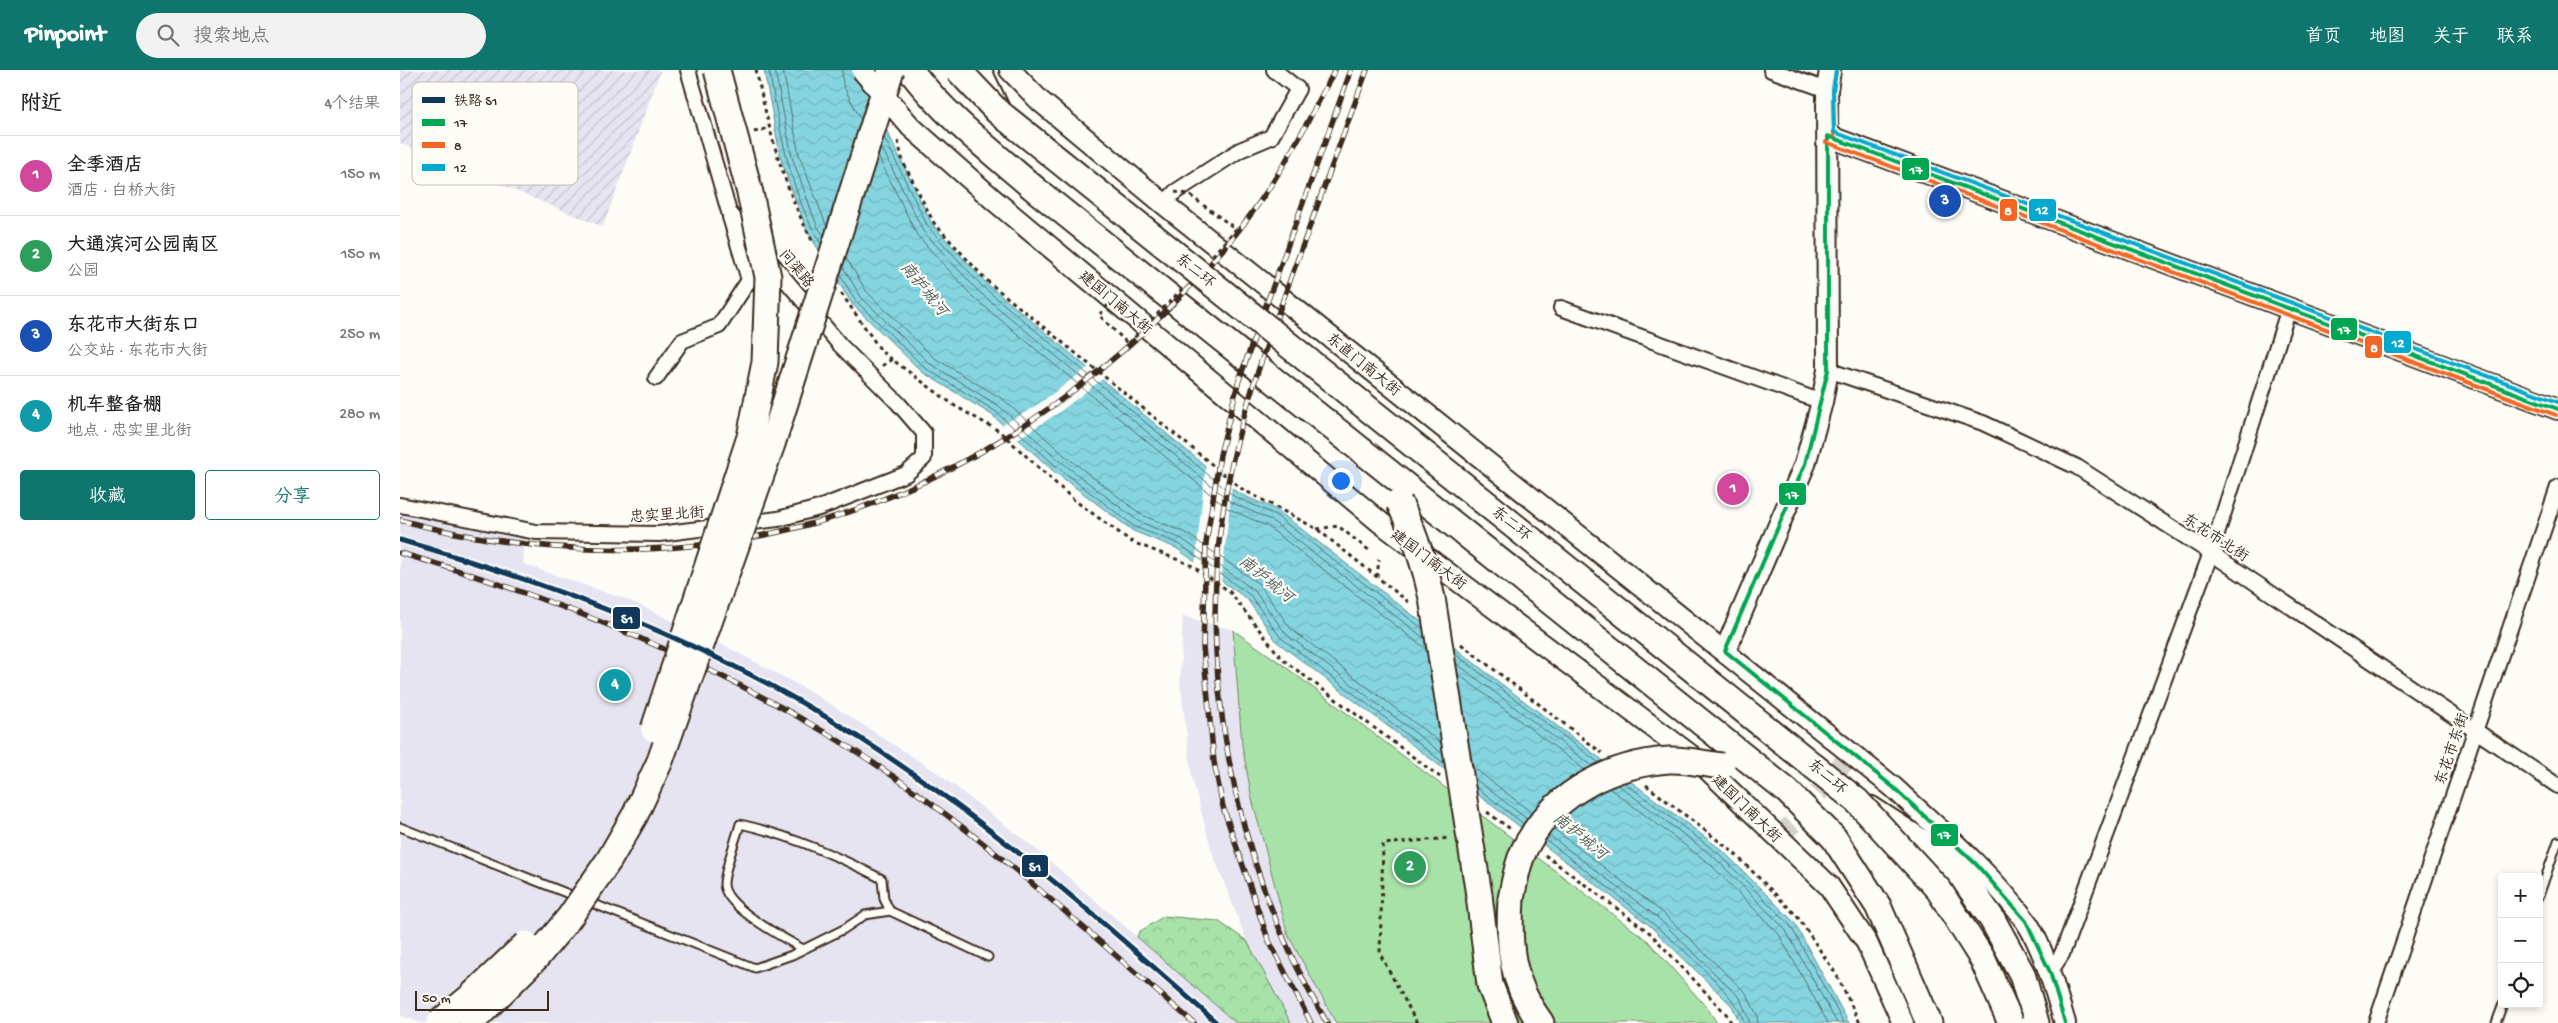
<!DOCTYPE html>
<html lang="zh">
<head>
<meta charset="utf-8">
<style>
	:root { --surface:#fff; --page:#f2f2f2; --text:#222; --muted:#767676; --line:#e0e0e0; --accent:#0f766e }
	body { margin:0; font-family:"Gochi Hand","LXGW WenKai TC",sans-serif; background:var(--page); color:var(--text) }
	.controls { position:absolute; right:15px; bottom:15px; display:grid; overflow:hidden; border-radius:5px; box-shadow:0 2px 8px #0003 }
	.controls button { width:45px; height:45px; display:grid; place-items:center; padding:0; border:0; border-bottom:1px solid var(--line); background:var(--surface); color:var(--text); font:25px sans-serif }
	.scale { position:absolute; left:15px; bottom:12px; width:134px; box-sizing:border-box; padding-left:5px; border:2px solid #3b2a1e; border-top:0; font-size:14px; line-height:18px; white-space:nowrap; color:#3b2a1e; -webkit-text-stroke:4px #fdfcf7; paint-order:stroke }
	.you { position:absolute; left:940px; top:410px; width:18px; height:18px; margin:-12px; border:4px solid #fff; border-radius:50%; background:#1a73e8; box-shadow:0 0 0 8px #1a73e833 }
	.badge { display:grid; place-items:center; width:32px; height:32px; border-radius:50%; background:var(--accent); color:#fff; font-size:16px; font-weight:700 }
	.pin { position:absolute; translate:-50% -50%; border:2px solid #fff; box-shadow:0 1px 5px #0006 }
	.list { margin:0; padding:0; list-style:none }
	h2 { display:flex; justify-content:space-between; align-items:center; height:65px; margin:0; padding:0 20px; font-size:21px }
	h2 small { font-size:16px; font-weight:400; color:var(--muted) }
	.list li { display:grid; grid-template-columns:32px 1fr auto; gap:15px; align-items:center; box-sizing:border-box; height:80px; padding:0 20px; border-top:1px solid var(--line) }
	.list b { display:block; font-size:19px; white-space:nowrap }
	.list p { margin:0; font-size:16px; white-space:nowrap; color:var(--muted) }
	.list em { font-size:16px; font-style:normal; color:var(--muted) }
	.actions { display:flex; gap:10px; padding:15px 20px }
	.actions a { flex:1; padding:11px 0; border:1px solid var(--accent); border-radius:5px; text-align:center; font-size:18px; color:var(--accent) }
	.actions .main { background:var(--accent); color:#fff }
	.icon { flex:none; width:28px; height:28px; fill:none; stroke:currentColor; stroke-width:2; stroke-linecap:round; stroke-linejoin:round }
	.map { position:relative; flex:none; width:2158px; height:953px; overflow:hidden }
	header { display:flex; align-items:center; gap:30px; box-sizing:border-box; height:70px; padding:0 25px; background:var(--accent); color:#fff }
	header strong { font-size:24px }
	nav { display:flex; gap:28px; margin-inline-start:auto; font-size:18px }
	.search { width:350px; height:45px; background:var(--page); display:flex; align-items:center; gap:12px; box-sizing:border-box; padding:0 18px; border-radius:28px; color:var(--muted); font-size:19px }
	main { display:flex }
	aside { flex:1; background:var(--surface) }
	.map>svg:first-child { display:block }
</style>
</head>
<body>
<header>
<strong>Pinpoint</strong>
<div class="search"><svg class="icon" aria-label="search" viewBox="0 0 24 24"><circle cx="10" cy="10" r="6"/><path d="M15 15l6 6"/></svg>搜索地点</div>
<nav><a>首页</a><a>地图</a><a>关于</a><a>联系</a></nav>
</header>
<main>
<aside>
<h2>附近<small>4个结果</small></h2>
<ul class="list">
<li><span class="badge" style="background:#d1479c">1</span><div><b>全季酒店</b><p>酒店 · 白桥大街</p></div><em>150 m</em></li>
<li><span class="badge" style="background:#2e9e5b">2</span><div><b>大通滨河公园南区</b><p>公园</p></div><em>150 m</em></li>
<li><span class="badge" style="background:#1a4fb4">3</span><div><b>东花市大街东口</b><p>公交站 · 东花市大街</p></div><em>250 m</em></li>
<li><span class="badge" style="background:#0f9aa8">4</span><div><b>机车整备棚</b><p>地点 · 忠实里北街</p></div><em>280 m</em></li>
</ul>
<div class="actions"><a class="main">收藏</a><a>分享</a></div>
</aside>
<div class="map">
<svg width="2158" height="953" viewBox="0 0 2158 953">
	<defs>
		<pattern id="industrial-furrows" width="10" height="10" patternUnits="userSpaceOnUse" patternTransform="scale(1.25)"><rect width="10" height="10" fill="#e6e4f0"/><path d="M-1 1l2-2M0 10L10 0M9 11l2-2" fill="none" stroke="#c6c4cd"/></pattern>
		<pattern id="forest-crowns" width="20" height="18" patternUnits="userSpaceOnUse" patternTransform="scale(1.25)"><rect width="20" height="18" fill="#a7e2a8"/><path d="M2 6a3 3 0 1 1 6 0M12 15a3 3 0 1 1 6 0" fill="none" stroke="#91c290"/></pattern>
		<pattern id="water-waves" width="16" height="10" patternUnits="userSpaceOnUse" patternTransform="scale(1.25)"><rect width="16" height="10" fill="#85d5e0"/><path d="M0 5q4-4 8 0t8 0" fill="none" stroke="#74b7c0"/></pattern>
	</defs>
	<rect width="100%" height="100%" fill="#fdfcf7"/>
	<filter id="ink" filterUnits="userSpaceOnUse"><feTurbulence type="fractalNoise" baseFrequency=".02" numOctaves="2"/><feDisplacementMap in="SourceGraphic" scale="10" xChannelSelector="R" yChannelSelector="G"/><feConvolveMatrix kernelMatrix="1 2 1 2 8 2 1 2 1" color-interpolation-filters="sRGB"/></filter>
	<g filter="url(#ink)">
		<!-- built -->
		<g fill="#e6e4f0">
			<path d="M0 442 125 468 123 494 231 531 333 580 413 623 535 701 636 779 836 953H20L0 945Z"/>
			<path d="M783 546 833 560 842 675 852 729 888 865 936 953H891L847 871 812 782 792 708 780 611Z"/>
		</g>
		<!-- industrial -->
		<path fill="url(#industrial-furrows)" d="M0 0H261L203 157 0 73Z"/>
		<!-- forest -->
		<path fill="url(#forest-crowns)" stroke="#718663" d="M764 846 818 851 847 871 891 953H836L737 867 739 862Z"/>
		<!-- green -->
		<path fill="#a7e2a8" stroke="#718663" d="M833 560 879 592 1248 871 1308 939 1317 953H936L888 865 852 729 842 675Z"/>
		<!-- water -->
		<path fill="url(#water-waves)" stroke="#679192" d="M364 0H460L461 7 532 154 586 213 838 423 877 440 1108 619 1322 780 1394 852 1449 953H1340L1332 936 1249 855 877 572 847 529 776 478 733 461 652 400 592 345 522 302 452 234 407 161 381 90Z"/>
		<!-- pier -->
		<g fill="#fdfcf7">
			<path d="M690 296 704 308 658 343 616 370 600 356 633 338Z"/>
			<path d="M806 393 832 415 821 514 795 495Z"/>
		</g>
		<g fill="none" stroke-linecap="round" stroke-linejoin="round">
			<!-- shore -->
			<g stroke="#596e6c" stroke-width="1">
				<path d="M369 0C380 59 389 121 421 174"/>
				<path d="M375 0 392 87 417 156 424 166"/>
				<path d="M383 0 399 85 427 157"/>
				<path d="M442 0 443 15 461 50"/>
				<path d="M484 67 528 157 582 216 835 427 874 444 1023 559"/>
				<path d="M481 76 523 161 578 221 831 432 871 450 1024 568"/>
				<path d="M478 86 517 165 573 227 827 438 867 456 1026 579"/>
				<path d="M446 188 467 222 533 287 604 330 664 385 742 445 786 463 859 514 891 559 1041 673"/>
				<path d="M443 197 461 227 529 293 599 336 660 391 738 451 782 469 854 520 886 564 1043 684"/>
				<path d="M440 205 456 231 525 298 595 341 656 396 735 457 779 474 850 525 881 568 1044 693"/>
				<path d="M1055 584 1199 693"/>
				<path d="M1056 593 1192 696"/>
				<path d="M1058 604 1185 700"/>
				<path d="M1073 697 1132 743"/>
				<path d="M1074 708 1127 749"/>
				<path d="M1225 713 1319 784 1390 855 1444 953"/>
				<path d="M1218 715 1315 788 1385 859 1437 953"/>
				<path d="M1076 717 1124 754"/>
				<path d="M1209 718 1310 794 1378 863 1428 953"/>
				<path d="M1154 759 1262 842 1346 923 1357 945 1358 953"/>
				<path d="M1149 765 1257 847 1340 928 1350 953"/>
				<path d="M1146 770C1183 798 1340 914 1344 953"/>
			</g>
			<!-- secondary-tunnel -->
			<path stroke="#d6d2cc" stroke-width="20" stroke-dasharray="20 10" stroke-linecap="butt" d="M1379 769 1451 684"/>
			<!-- lane casing -->
			<g stroke="#3b2a1e" stroke-width="11">
				<g id="lane">
					<path d="M0 757 355 898 392 885 444 859 465 845 490 841 588 887"/>
					<path d="M2139 826 2158 771"/>
					<path d="M403 879C384 868 324 837 324 814 324 801 336 769 340 754 390 765 436 785 482 809L484 829 490 841"/>
					<path d="M2096 953 2103 934"/>
				</g>
			</g>
			<!-- street casing -->
			<g stroke="#3b2a1e" stroke-width="18">
				<g id="street">
					<path d="M1371 0 1427 20"/>
					<path d="M764 134 775 122 840 80 871 67 898 19 874 0"/>
					<path d="M1161 238 1422 332"/>
					<path d="M1428 300 1583 353 1677 397 1811 483 2158 716"/>
					<path d="M256 308 282 271 319 256 349 210 330 147"/>
					<path d="M0 435 136 462 259 464 378 449 419 438 506 404 524 388V363L498 333 440 275 329 142 288 0"/>
					<path d="M1650 902 1662 884 1811 483 1889 238"/>
					<path d="M1976 953 2158 417"/>
				</g>
			</g>
			<!-- secondary casing -->
			<g stroke="#3b2a1e" stroke-width="24">
				<g id="secondary">
					<path d="M610 0 640 31 764 134 1493 717C1538 759 1588 800 1625 850 1643 875 1656 923 1665 953"/>
					<path d="M511 57 595 131 981 453 1301 693 1429 816 1467 873 1503 953"/>
					<path d="M1428 66 2158 339"/>
					<path d="M1325 581 1405 394 1422 332 1428 300 1427 20 1430 0"/>
				</g>
			</g>
			<!-- highway casing -->
			<g stroke="#3b2a1e" stroke-width="29">
				<g id="highway">
					<path d="M510 0C545 46 592 82 636 120L1387 721 1434 768 1478 836 1529 953"/>
					<path d="M578 0 595 36"/>
					<path d="M1470 739 1530 778 1563 808 1592 849 1622 904 1636 953"/>
					<path d="M1079 825 1090 915 1105 953"/>
					<path d="M1111 829C1108 877 1111 913 1141 953"/>
				</g>
			</g>
			<!-- path -->
			<g stroke="#3b2a1e" stroke-width="3" stroke-dasharray="4 4" stroke-linecap="butt">
				<path d="M356 0C369 60 384 120 414 174"/>
				<path d="M354 62 369 58"/>
				<path d="M498 71 503 92 534 153 586 210 842 419 917 459 1011 534"/>
				<path d="M441 223 482 282 555 336 599 361 674 430 732 472 789 494 829 521 882 589 1040 707"/>
				<path d="M482 296 492 289"/>
				<path d="M917 459 938 456 970 481"/>
				<path d="M977 507 979 489"/>
				<path d="M1061 574 1202 683"/>
				<path d="M1246 715 1333 782 1397 846 1436 904 1460 953"/>
				<path d="M1087 742 1112 760"/>
				<path d="M1145 785 1250 863 1328 946 1331 953"/>
				<path d="M1017 953 980 884 983 774 1050 768"/>
			</g>
			<!-- lane -->
			<use href="#lane" stroke="#fdfcf7" stroke-width="7"/>
			<!-- street -->
			<use href="#street" stroke="#fdfcf7" stroke-width="14"/>
			<!-- secondary -->
			<use href="#secondary" stroke="#fdfcf7" stroke-width="20"/>
			<!-- highway -->
			<use href="#highway" stroke="#fdfcf7" stroke-width="25"/>
			<!-- rail casing -->
			<g stroke="#3b2a1e" stroke-width="5.5">
				<g id="rail">
					<path d="M0 450C140 488 292 491 431 448 589 398 731 292 835 165 876 115 905 57 935 0"/>
					<path d="M0 483C149 526 292 583 426 663 561 743 675 852 794 953"/>
					<path d="M911 953 868 869 823 737 814 692 803 577 806 473 820 385 838 313 951 0"/>
					<path d="M927 953C832 794 790 581 831 398 845 331 870 267 893 202 918 135 942 67 967 0"/>
				</g>
			</g>
			<!-- rail -->
			<use href="#rail" stroke="#fdfcf7" stroke-width="4" stroke-dasharray="11" stroke-linecap="butt"/>
			<!-- secondary-bridge casing -->
			<g stroke="#3b2a1e" stroke-width="24" stroke-linecap="butt">
				<path id="secondary-bridge" d="M462 0 511 57"/>
			</g>
			<!-- highway-bridge casing -->
			<g stroke="#3b2a1e" stroke-width="29" stroke-linecap="butt">
				<g id="highway-bridge">
					<path d="M558 0 597 41 1457 731 1539 820 1583 890 1611 953"/>
					<path d="M999 432C1015 464 1025 494 1032 528L1079 825"/>
					<path d="M254 659 350 367 365 292 368 207 350 123 317 0"/>
					<path d="M1111 829C1115 810 1118 788 1129 771 1157 721 1213 694 1269 690 1286 689 1305 694 1322 696"/>
					<path d="M39 953 68 929 126 874"/>
					<path d="M71 953 136 888 169 848 209 790 235 745 260 691 372 374 491 0"/>
				</g>
			</g>
			<!-- path-bridge -->
			<g stroke="#3b2a1e" stroke-width="3" stroke-dasharray="4 4" stroke-linecap="butt">
				<path d="M775 122 788 124 836 159 811 187"/>
				<path d="M708 235 699 245 728 274 783 218"/>
			</g>
			<!-- secondary-bridge -->
			<use href="#secondary-bridge" stroke="#fdfcf7" stroke-width="20"/>
			<!-- highway-bridge -->
			<use href="#highway-bridge" stroke="#fdfcf7" stroke-width="25"/>
			<!-- bus-1 casing -->
			<g stroke="#fdfcf7" stroke-width="8">
				<path id="bus-1" d="M1665 953 1650 902 1626 851 1576 794 1493 717 1325 581 1405 394 1428 300V66L2158 339"/>
			</g>
			<!-- bus-2 casing -->
			<g stroke="#fdfcf7" stroke-width="8">
				<g id="bus-2">
					<path d="M1434 66 1433 20 1436 1"/>
					<path d="M1426 72 2156 345"/>
				</g>
			</g>
			<!-- bus-3 casing -->
			<g stroke="#fdfcf7" stroke-width="8">
				<path id="bus-3" d="M1436 1 1433 20 1434 62 2158 332"/>
			</g>
			<!-- bus-1 -->
			<use href="#bus-1" stroke="#00a651" stroke-width="4"/>
			<!-- bus-2 -->
			<use href="#bus-2" stroke="#f26522" stroke-width="4"/>
			<!-- bus-3 -->
			<use href="#bus-3" stroke="#00a9ce" stroke-width="4"/>
			<!-- rail-1 casing -->
			<g stroke="#fdfcf7" stroke-width="9">
				<path id="rail-1" d="M0 470C137 510 273 559 397 630 552 718 684 835 817 953"/>
			</g>
			<!-- rail-1 -->
			<use href="#rail-1" stroke="#11385b" stroke-width="5"/>
		</g>
	</g>
	<g text-anchor="middle" stroke-width="4.5" stroke-linejoin="round" paint-order="stroke">
		<!-- street labels -->
		<g font-size="15" fill="#3b2a1e" stroke="#fdfcf7">
			<text transform="translate(397 198) rotate(50)" y="5">问渠路</text>
			<text transform="translate(796 200) rotate(39)" y="5">东二环</text>
			<text transform="translate(716 232) rotate(40)" y="5">建国门南大街</text>
			<text transform="translate(964 294) rotate(39)" y="5">东直门南大街</text>
			<text transform="translate(267 444) rotate(-4)" y="5">忠实里北街</text>
			<text transform="translate(1112 453) rotate(39)" y="5">东二环</text>
			<text transform="translate(1816 467) rotate(33)" y="5">东花市北街</text>
			<text transform="translate(1029 489) rotate(37)" y="5">建国门南大街</text>
			<text transform="translate(2051 679) rotate(-71)" y="5">东花市东街</text>
			<text transform="translate(1428 706) rotate(40)" y="5">东二环</text>
			<text transform="translate(1347 738) rotate(44)" y="5">建国门南大街</text>
		</g>
		<!-- water labels -->
		<g font-size="16" font-style="italic" fill="#515d58" stroke="#fdfcf7">
			<text transform="translate(525 218) rotate(51)" y="6">南护城河</text>
			<text transform="translate(867 508) rotate(39)" y="6">南护城河</text>
			<text transform="translate(1181 765) rotate(39)" y="6">南护城河</text>
		</g>
	</g>
	<!-- legend -->
	<rect x="12" y="12" width="166" height="103" rx="8" fill="#fdfcf7" stroke="#c3bdb6" stroke-width="1"/>
	<rect x="22" y="27" width="23" height="6" fill="#11385b"/>
	<rect x="22" y="49" width="23" height="7" fill="#00a651"/>
	<rect x="22" y="72" width="23" height="6" fill="#f26522"/>
	<rect x="22" y="94" width="23" height="7" fill="#00a9ce"/>
	<g font-size="14" fill="#3b2a1e">
		<text x="54" y="35">铁路 S1</text>
		<text x="54" y="57">17</text>
		<text x="54" y="80">8</text>
		<text x="54" y="102">12</text>
	</g>
	<g stroke="#fdfcf7" stroke-width="2">
		<rect x="1501" y="87" width="29" height="24" rx="5" fill="#00a651"/>
		<rect x="1628" y="128" width="29" height="24" rx="5" fill="#00a9ce"/>
		<rect x="1599" y="128" width="19" height="24" rx="5" fill="#f26522"/>
		<rect x="1930" y="247" width="28" height="24" rx="5" fill="#00a651"/>
		<rect x="1983" y="260" width="29" height="24" rx="5" fill="#00a9ce"/>
		<rect x="1964" y="265" width="19" height="24" rx="5" fill="#f26522"/>
		<rect x="1378" y="412" width="29" height="24" rx="5" fill="#00a651"/>
		<rect x="212" y="536" width="29" height="24" rx="5" fill="#11385b"/>
		<rect x="1530" y="753" width="29" height="24" rx="5" fill="#00a651"/>
		<rect x="621" y="784" width="28" height="24" rx="5" fill="#11385b"/>
	</g>
	<g font-size="14" text-anchor="middle" font-weight="bold" fill="#fff">
		<text x="1516" y="104">17</text>
		<text x="1642" y="144">12</text>
		<text x="1608" y="145">8</text>
		<text x="1944" y="264">17</text>
		<text x="1998" y="277">12</text>
		<text x="1974" y="282">8</text>
		<text x="1392" y="429">17</text>
		<text x="227" y="553">S1</text>
		<text x="1544" y="769">17</text>
		<text x="635" y="801">S1</text>
	</g>
</svg>
<div class="controls">
<button>+</button>
<button>−</button>
<button><svg class="icon" aria-label="locate" viewBox="0 0 24 24"><circle cx="12" cy="12" r="6"/><path d="M12 2v4M12 18v4M2 12h4M18 12h4"/></svg></button>
</div>
<div class="scale">50 m</div>
<div class="you"></div>
<div class="pin badge" style="left:1333px;top:419px;background:#d1479c">1</div>
<div class="pin badge" style="left:1010px;top:797px;background:#2e9e5b">2</div>
<div class="pin badge" style="left:1545px;top:131px;background:#1a4fb4">3</div>
<div class="pin badge" style="left:215px;top:615px;background:#0f9aa8">4</div>
</div>
</main>
</body>
</html>
